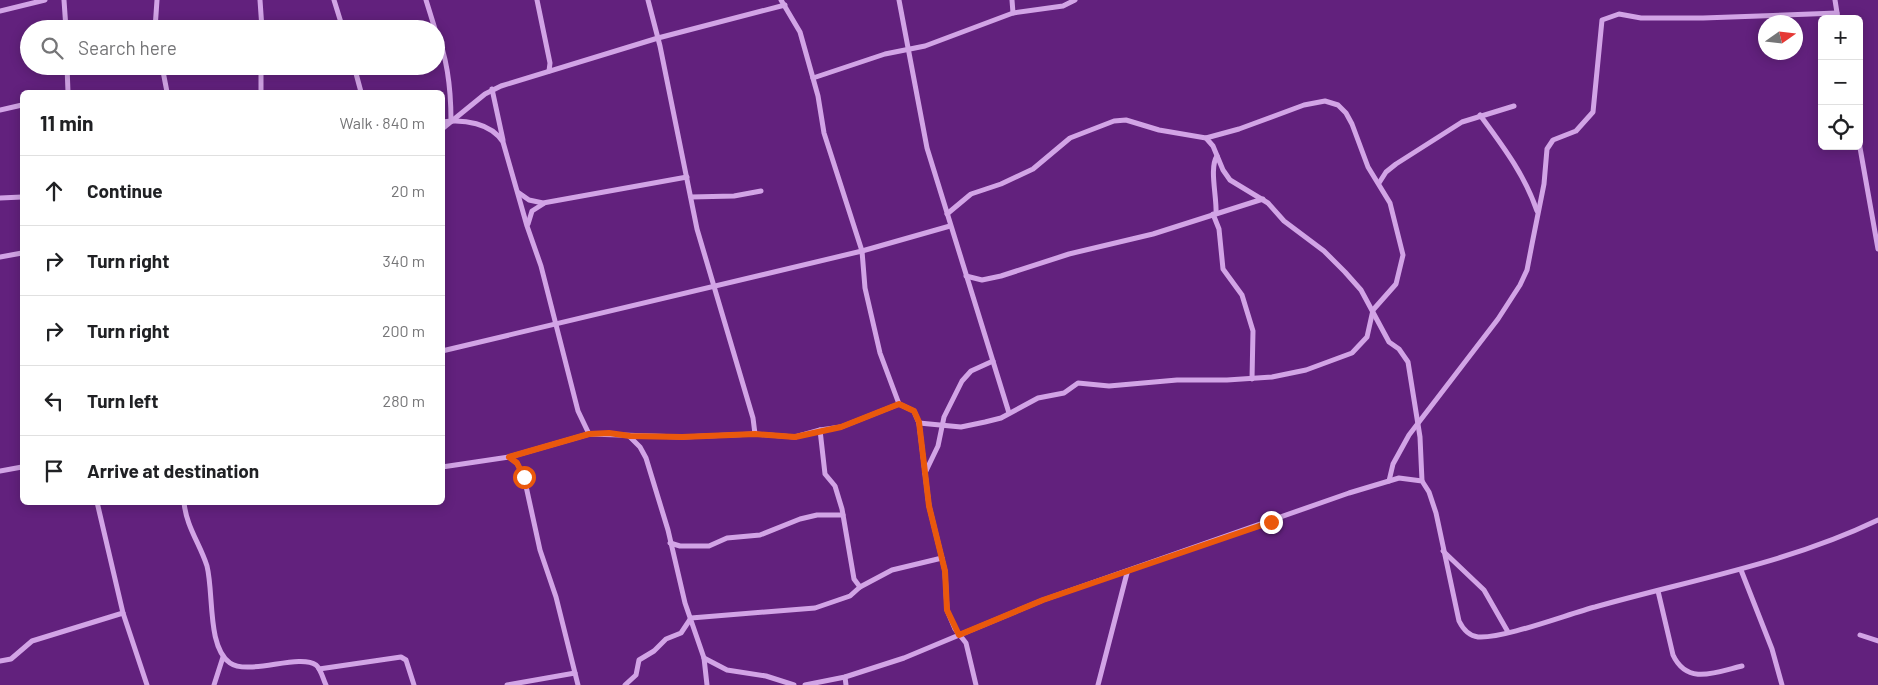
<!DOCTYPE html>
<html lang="en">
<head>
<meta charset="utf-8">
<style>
	:root { --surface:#fff; --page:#f6f6f6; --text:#202124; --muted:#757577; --line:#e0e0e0 }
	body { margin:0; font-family:Barlow,sans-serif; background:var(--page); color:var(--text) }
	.controls { position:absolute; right:15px; top:15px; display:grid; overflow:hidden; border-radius:8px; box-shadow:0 2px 12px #0003 }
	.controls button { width:45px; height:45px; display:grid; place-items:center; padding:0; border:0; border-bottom:1px solid var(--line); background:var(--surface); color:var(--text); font:25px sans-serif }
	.compass { position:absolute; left:1758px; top:15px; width:45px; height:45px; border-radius:50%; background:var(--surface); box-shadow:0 2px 12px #0003; rotate:76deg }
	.stop { position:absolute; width:15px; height:15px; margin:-11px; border:4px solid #ea580c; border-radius:50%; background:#fff }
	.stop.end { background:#ea580c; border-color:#fff; box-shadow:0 1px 5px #0008 }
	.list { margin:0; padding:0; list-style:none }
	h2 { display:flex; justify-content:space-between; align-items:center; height:65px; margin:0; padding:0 20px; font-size:21px }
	h2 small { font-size:16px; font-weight:400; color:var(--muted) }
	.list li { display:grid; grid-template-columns:32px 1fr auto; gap:15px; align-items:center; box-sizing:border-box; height:70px; padding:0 20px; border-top:1px solid var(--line) }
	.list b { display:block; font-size:19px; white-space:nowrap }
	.list em { font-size:16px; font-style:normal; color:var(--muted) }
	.icon { flex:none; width:28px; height:28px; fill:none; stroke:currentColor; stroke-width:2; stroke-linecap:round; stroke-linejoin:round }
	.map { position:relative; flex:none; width:1878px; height:685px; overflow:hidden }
	.search { position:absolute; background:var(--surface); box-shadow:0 2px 12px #0003; left:20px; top:20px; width:425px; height:55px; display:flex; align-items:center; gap:12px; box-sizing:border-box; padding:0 18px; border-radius:28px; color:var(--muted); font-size:19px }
	.panel { position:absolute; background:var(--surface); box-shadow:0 2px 12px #0003; left:20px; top:90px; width:425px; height:415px; border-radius:8px }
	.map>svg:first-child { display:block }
</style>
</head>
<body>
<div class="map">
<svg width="1878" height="685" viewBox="0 0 1878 685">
	<rect width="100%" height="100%" fill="#62217d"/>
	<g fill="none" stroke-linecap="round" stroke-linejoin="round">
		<!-- street -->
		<g stroke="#d2a4e6" stroke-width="5">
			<path d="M64 0 66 29"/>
			<path d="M260 0 262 29"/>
			<path d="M334 0 343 29"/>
			<path d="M426 0 435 29"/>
			<path d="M537 0 550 63 549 71"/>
			<path d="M648 0 660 46 697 229 753 418 755 434"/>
			<path d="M781 0 800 32 818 96 824 133 862 251 865 288 880 353 899 404"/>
			<path d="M899 0 927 148 1009 413"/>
			<path d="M1012 0 1013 13"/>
			<path d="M1835 0 1838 19"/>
			<path d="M0 11 45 0"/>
			<path d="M155 29 157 0"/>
			<path d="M436 31C448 59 451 90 451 121"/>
			<path d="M67 66 68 92"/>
			<path d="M162 66 167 92"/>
			<path d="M261 66V92"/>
			<path d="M354 66 361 92"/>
			<path d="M813 78 885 54 925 46 1013 13 1063 6 1075 0"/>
			<path d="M492 89 503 140"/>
			<path d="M0 110 22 105"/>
			<path d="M1480 115C1502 145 1525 175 1537 211"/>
			<path d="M442 122C464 119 491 123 503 142L527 226 541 266 578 411 589 434"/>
			<path d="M442 129 485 94 501 86 658 38 785 5"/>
			<path d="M1859 142 1878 249"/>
			<path d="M1379 183 1386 172 1396 164 1462 122 1514 106"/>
			<path d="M519 193 529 200 543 203 687 177"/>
			<path d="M691 197 734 196 761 191"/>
			<path d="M0 198 22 197"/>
			<path d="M1216 213C1217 197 1209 168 1217 156"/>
			<path d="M947 214 971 194 1001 184 1033 169 1070 138 1114 121 1126 120 1159 130 1206 138 1213 146 1223 170 1230 180 1268 203 1284 221 1324 251 1345 272 1361 290 1389 342 1399 349 1408 362 1420 437 1422 481"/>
			<path d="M1213 214 1219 229 1223 269 1242 295 1253 331 1252 379"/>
			<path d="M528 224 532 211 543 204"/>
			<path d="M0 257 22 253"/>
			<path d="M966 276 982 280 1001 276 1069 254 1153 234 1263 199"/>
			<path d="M442 351 862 251 950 226"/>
			<path d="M919 423 961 427 985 422 1001 418 1038 398 1064 393 1078 383 1109 386 1177 380H1227L1272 377 1306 370 1352 353 1367 337 1373 310 1396 284 1403 255 1390 203 1368 167 1352 124 1346 113 1338 105 1325 101 1304 105 1239 129 1206 138"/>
			<path d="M820 430 825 474 835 486 842 509 854 579 860 587"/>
			<path d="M630 437 640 447 646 458 668 530 685 603 704 658 707 685"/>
			<path d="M509 457 517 463 524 477 540 550 556 597 578 685"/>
			<path d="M442 467 509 457 589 434 682 437 755 434 795 437 820 430 841 427 899 404 914 411 919 423 929 506 945 571 947 610 955 629 966 643 976 685"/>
			<path d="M0 471 22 467"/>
			<path d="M925 473 938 446 944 417 962 381 971 371 993 361"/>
			<path d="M1389 481 1393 464 1409 435 1498 319 1520 285 1527 270 1532 244 1544 184 1547 149 1553 140 1576 131 1593 112 1602 20 1619 14 1641 18H1703L1837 13"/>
			<path d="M97 502 123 613 147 685"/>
			<path d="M184 502C186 526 200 544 207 566 214 594 207 647 230 663 248 676 300 653 316 665 321 669 323 679 326 685"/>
			<path d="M670 543 680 546H709L727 538 760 535 800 519 817 515H843"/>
			<path d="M1443 551 1484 590 1508 632"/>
			<path d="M1741 570 1772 649 1782 685"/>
			<path d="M1658 591 1673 655C1687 685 1714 673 1742 666"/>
			<path d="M1860 635 1878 641"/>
			<path d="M704 658 727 670 766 676 794 685"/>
			<path d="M0 661 11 659 32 641 123 613"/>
			<path d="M319 669 401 657 406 660 414 685"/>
			<path d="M845 677 846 685"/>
			<path d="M214 685 223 657"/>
			<path d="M507 685 575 673"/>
			<path d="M625 685 636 675 639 660 654 651 666 639 681 633 691 618 815 608 850 596 860 587 892 570 942 558"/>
			<path d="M805 685 845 677 904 658 1043 600 1349 493 1399 478 1422 481 1429 492 1436 513 1459 621C1463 629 1468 636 1478 637 1503 639 1568 614 1595 607 1690 580 1789 563 1878 520"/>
			<path d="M1098 685 1127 573"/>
		</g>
	</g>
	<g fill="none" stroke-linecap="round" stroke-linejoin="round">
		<!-- route -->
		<path stroke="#ea580c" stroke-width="6" d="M524 477 517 463 509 457 589 434 609 433 630 436 682 437 755 434 795 437 841 427 899 404 914 411 919 422 929 506 945 571 947 610 959 635 1043 600 1271 522"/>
	</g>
</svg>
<div class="controls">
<button>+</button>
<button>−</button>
<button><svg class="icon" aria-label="locate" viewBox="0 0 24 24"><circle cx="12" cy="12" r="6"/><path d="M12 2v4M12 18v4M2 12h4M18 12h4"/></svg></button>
</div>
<svg class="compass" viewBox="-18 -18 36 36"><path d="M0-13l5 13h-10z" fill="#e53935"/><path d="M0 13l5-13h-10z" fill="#757577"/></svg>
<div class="stop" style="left:524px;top:477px"></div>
<div class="stop end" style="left:1271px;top:522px"></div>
<div class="search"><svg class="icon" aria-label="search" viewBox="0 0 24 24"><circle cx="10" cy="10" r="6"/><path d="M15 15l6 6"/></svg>Search here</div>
<section class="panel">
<h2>11 min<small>Walk · 840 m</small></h2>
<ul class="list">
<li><svg class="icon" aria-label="ahead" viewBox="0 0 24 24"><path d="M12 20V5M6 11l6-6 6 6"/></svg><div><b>Continue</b></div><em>20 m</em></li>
<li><svg class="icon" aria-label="right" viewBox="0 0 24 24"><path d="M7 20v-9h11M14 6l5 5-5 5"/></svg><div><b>Turn right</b></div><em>340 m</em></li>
<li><svg class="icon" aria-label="right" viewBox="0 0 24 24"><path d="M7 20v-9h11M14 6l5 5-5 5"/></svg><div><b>Turn right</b></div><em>200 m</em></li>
<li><svg class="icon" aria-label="left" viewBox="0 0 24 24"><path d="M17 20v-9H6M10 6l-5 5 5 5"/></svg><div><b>Turn left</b></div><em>280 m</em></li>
<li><svg class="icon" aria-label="arrive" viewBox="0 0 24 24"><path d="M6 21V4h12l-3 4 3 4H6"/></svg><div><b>Arrive at destination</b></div></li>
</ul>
</section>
</div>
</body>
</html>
